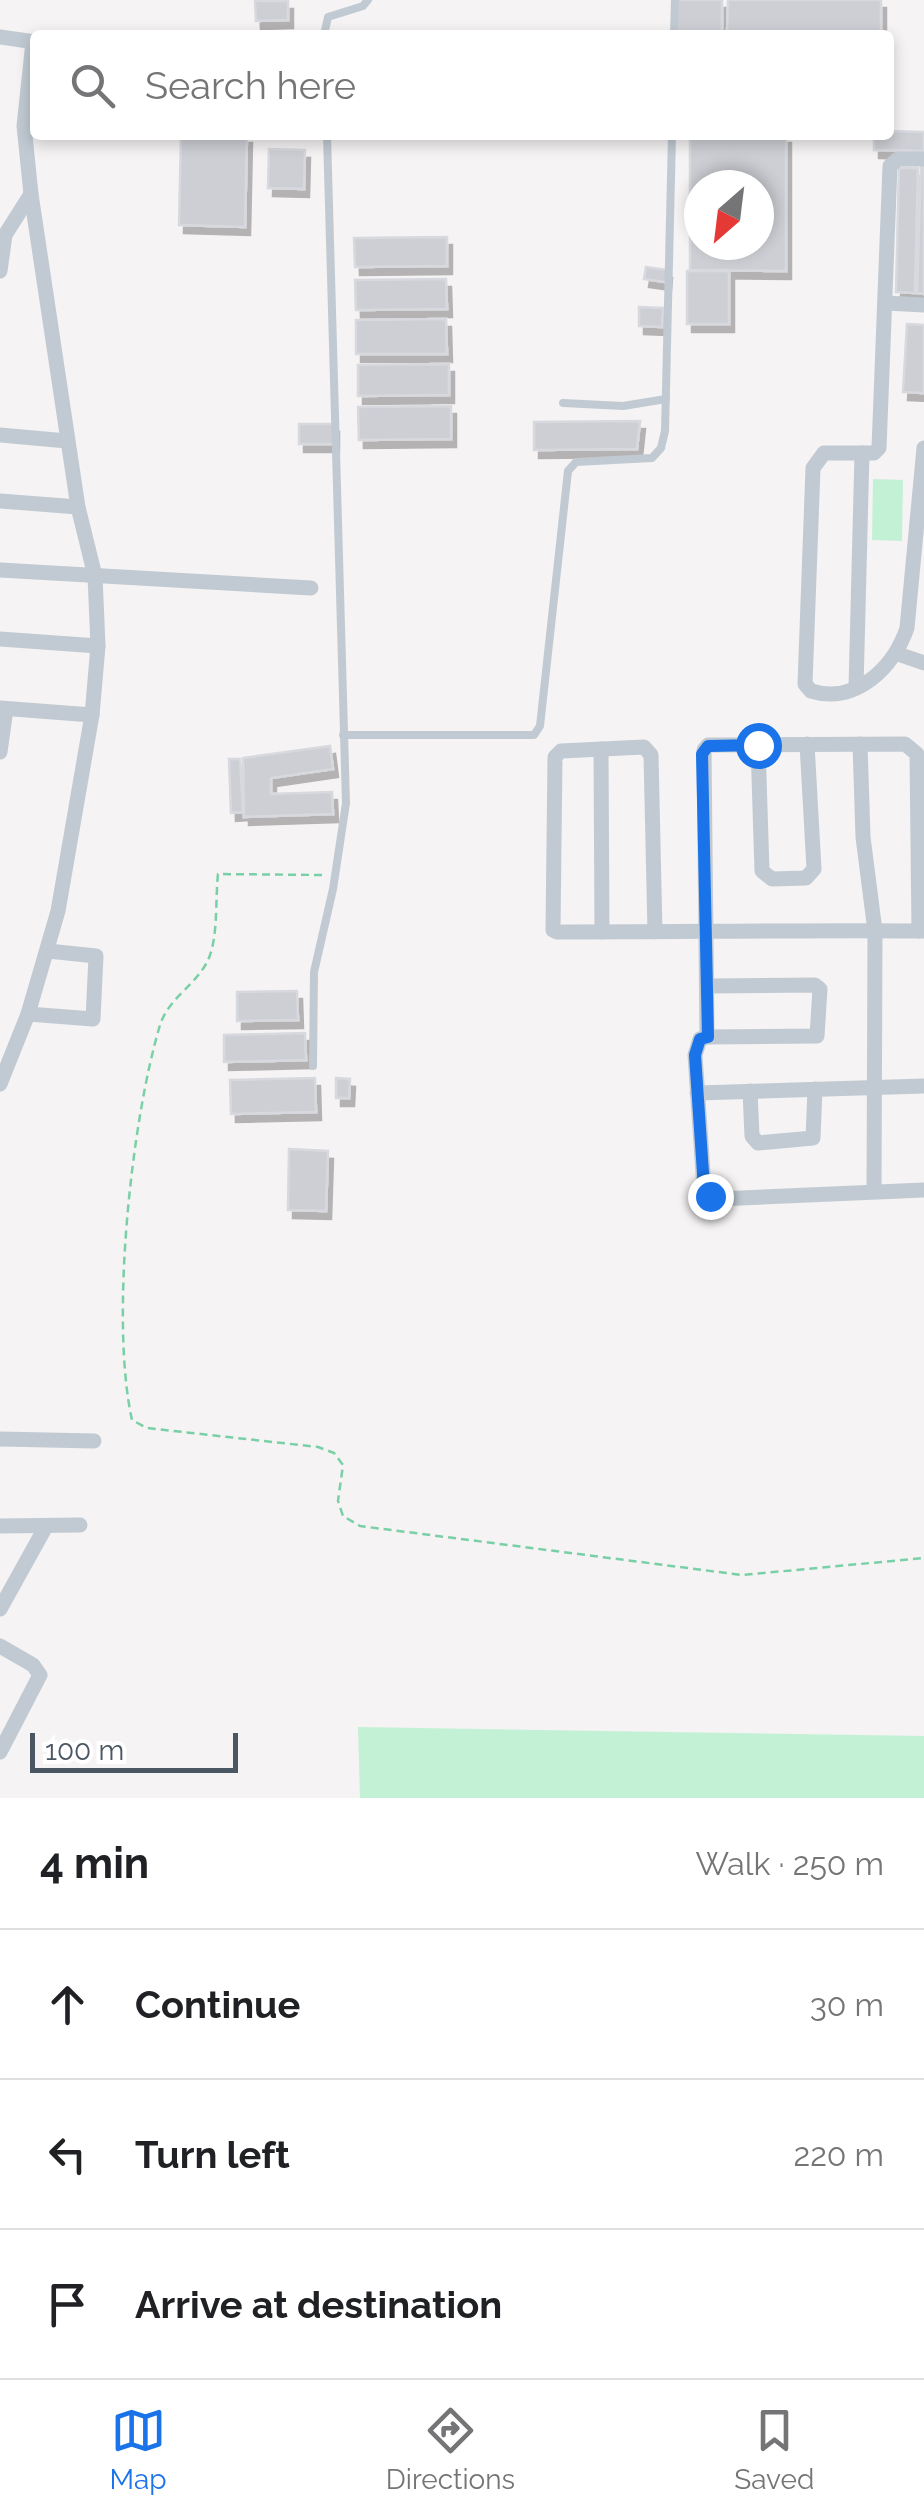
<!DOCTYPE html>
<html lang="en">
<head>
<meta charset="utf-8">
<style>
	:root { --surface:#fff; --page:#f6f6f6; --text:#202124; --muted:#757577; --line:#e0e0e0; --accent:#1a73e8 }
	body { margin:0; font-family:Raleway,sans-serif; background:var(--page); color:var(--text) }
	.compass { position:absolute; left:684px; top:170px; width:90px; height:90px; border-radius:50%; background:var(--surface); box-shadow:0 5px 15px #0003; rotate:208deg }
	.scale { position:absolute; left:30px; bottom:25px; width:208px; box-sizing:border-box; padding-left:10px; border:5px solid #4a5661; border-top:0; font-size:28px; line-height:35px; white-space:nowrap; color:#4a5661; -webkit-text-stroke:8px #fff; paint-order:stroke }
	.stop { position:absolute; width:30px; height:30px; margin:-22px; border:8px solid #1a73e8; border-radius:50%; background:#fff }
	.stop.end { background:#1a73e8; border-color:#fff; box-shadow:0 2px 10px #0008 }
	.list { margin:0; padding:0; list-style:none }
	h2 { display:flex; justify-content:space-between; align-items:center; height:130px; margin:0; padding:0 40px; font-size:42px }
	h2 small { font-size:32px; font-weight:400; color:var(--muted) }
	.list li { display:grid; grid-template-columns:65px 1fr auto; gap:30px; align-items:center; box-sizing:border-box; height:150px; padding:0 40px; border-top:2px solid var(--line) }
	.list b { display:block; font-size:38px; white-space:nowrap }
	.list em { font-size:32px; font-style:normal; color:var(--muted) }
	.icon { flex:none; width:55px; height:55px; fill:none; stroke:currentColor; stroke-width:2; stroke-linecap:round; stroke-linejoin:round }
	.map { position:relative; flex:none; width:924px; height:1798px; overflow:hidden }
	.search { position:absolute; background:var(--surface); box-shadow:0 5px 15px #0003; left:30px; right:30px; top:30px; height:110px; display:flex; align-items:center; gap:25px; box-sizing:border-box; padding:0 35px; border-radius:10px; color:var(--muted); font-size:38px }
	.sheet { height:580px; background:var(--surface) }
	nav { display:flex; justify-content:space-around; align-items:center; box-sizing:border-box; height:140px; border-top:2px solid var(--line); background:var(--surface); font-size:28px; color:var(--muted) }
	nav a { display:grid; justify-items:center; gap:5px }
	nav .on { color:var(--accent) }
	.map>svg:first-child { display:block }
</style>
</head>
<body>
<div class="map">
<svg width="924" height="1798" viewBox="0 0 924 1798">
	<defs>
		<filter id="shadow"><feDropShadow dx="5" dy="8" stdDeviation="0" flood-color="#0004"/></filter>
	</defs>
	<rect width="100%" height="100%" fill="#f5f3f3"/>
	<!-- green -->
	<g fill="#c3f1d5">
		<path d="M873 479 903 480 902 541 872 540Z"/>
		<path d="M358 1727 924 1736V1798H360Z"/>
	</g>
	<!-- building -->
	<g fill="#cdcfd5" stroke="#d7d9de" stroke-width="2.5" fill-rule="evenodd" filter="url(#shadow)">
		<rect x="677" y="0" width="45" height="35"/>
		<path d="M728 0H881V35H727Z"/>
		<path d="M255 1H288V20L256 21Z"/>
		<path d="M889 131 924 132V151L874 150V135Z"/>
		<path d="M181 135H247L245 227 179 225Z"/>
		<path d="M690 135H786V271L690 270ZM699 185H759V245H699Z"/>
		<path d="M269 149 305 150 304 189 268 188Z"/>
		<path d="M921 166H924V294L917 293Z"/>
		<path d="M899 168H918L915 293 896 292Z"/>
		<path d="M447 237V266L355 267 354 238Z"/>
		<path d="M646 267 667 270 666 282 644 279Z"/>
		<rect x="687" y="271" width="42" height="53"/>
		<path d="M446 279 447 309 356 310 355 280Z"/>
		<path d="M639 307 663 308 662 327 639 326Z"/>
		<path d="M446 319 447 354H356V320Z"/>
		<path d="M907 324 924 325V393L903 392Z"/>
		<path d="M449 364V395L358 396V365Z"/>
		<path d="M451 406V439L359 440 358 407Z"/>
		<path d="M640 421 637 449 534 450V422Z"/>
		<rect x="299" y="424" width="35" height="20"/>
		<path d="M330 746 333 769 271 778V794L332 792 333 814 244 817 243 758Z"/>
		<path d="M229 759H240L243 812 231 813Z"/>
		<path d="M297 991 298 1020 237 1021V992Z"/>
		<path d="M305 1033 306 1060 224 1062V1035Z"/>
		<path d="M315 1078 316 1112 231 1114 230 1080Z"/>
		<path d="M336 1078 350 1079 349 1098H336Z"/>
		<path d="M289 1149 328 1151 326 1211 288 1210Z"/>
	</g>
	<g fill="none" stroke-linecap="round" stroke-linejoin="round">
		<!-- path -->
		<path stroke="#7ad0a6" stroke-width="2.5" stroke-dasharray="8 5" stroke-linecap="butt" d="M322 875 218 874C215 899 219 942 206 964 193 987 169 998 160 1025 131 1122 110 1321 132 1420L147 1428 318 1447 334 1453 343 1465 338 1501 343 1516 360 1526 742 1575 924 1558"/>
		<!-- service -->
		<g stroke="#c1cad2" stroke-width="8">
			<path d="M324 35 328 17 363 6 368 0"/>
			<path d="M674 35 675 0"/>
			<path d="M563 403 623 406 666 399"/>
			<path d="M343 735H534L540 726 568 471 576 462 652 458 661 448 665 431 672 135"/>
			<path d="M313 1066 314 972 333 889 346 803 327 135"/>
		</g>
		<!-- minor -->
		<g stroke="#c1cad2" stroke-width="15">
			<path d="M0 37 35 42"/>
			<path d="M924 159H898L890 166 879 448 874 453H824L813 468 805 684 811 691C856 705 894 667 907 628L924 448"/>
			<path d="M0 271 5 235 31 194"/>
			<path d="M886 303 924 305"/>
			<path d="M0 435 67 441"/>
			<path d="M0 501 78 507"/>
			<path d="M0 570 311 588"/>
			<path d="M0 639 98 646"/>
			<path d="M898 654 924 663"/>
			<path d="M856 688 862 453"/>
			<path d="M0 708 92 715"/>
			<path d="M860 744 863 837 875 931 874 1191"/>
			<path d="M758 745 762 871 772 879 806 878 814 869 807 744"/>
			<path d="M601 749 602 932"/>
			<path d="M0 752 6 709"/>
			<path d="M919 931 917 754 905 744 708 745 704 750 707 1037 700 1039 695 1055 704 1188 718 1199 924 1190"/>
			<path d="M655 932 651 755 644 747 561 751 555 757 553 930 557 932C679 932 802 930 924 931"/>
			<path d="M707 986 815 985 820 989 817 1036 707 1037"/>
			<path d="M28 1014 93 1019 96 956 48 951"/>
			<path d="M0 1084 28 1014 58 911 92 715 98 646 95 576 78 507 31 194 24 126 33 42"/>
			<path d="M750 1091 752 1136 758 1143 813 1138 815 1089"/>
			<path d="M697 1093 924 1086"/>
			<path d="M0 1439 94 1441"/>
			<path d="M0 1526 80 1525"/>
			<path d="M0 1609 45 1528"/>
			<path d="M0 1646 33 1665 40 1675 0 1752"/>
		</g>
	</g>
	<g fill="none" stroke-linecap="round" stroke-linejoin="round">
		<!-- route -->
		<path stroke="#1a73e8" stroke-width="12" d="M710 1196 704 1188 695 1055 700 1039 708 1037 702 754 708 746 758 745"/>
	</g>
</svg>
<svg class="compass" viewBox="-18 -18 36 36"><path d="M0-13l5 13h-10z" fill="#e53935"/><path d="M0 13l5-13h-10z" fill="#757577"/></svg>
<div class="scale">100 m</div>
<div class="stop" style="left:758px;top:745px"></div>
<div class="stop end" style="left:710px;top:1196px"></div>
<div class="search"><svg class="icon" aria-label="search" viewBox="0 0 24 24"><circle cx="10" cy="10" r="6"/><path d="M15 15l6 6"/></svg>Search here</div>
</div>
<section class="sheet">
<h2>4 min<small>Walk · 250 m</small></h2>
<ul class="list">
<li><svg class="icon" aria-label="ahead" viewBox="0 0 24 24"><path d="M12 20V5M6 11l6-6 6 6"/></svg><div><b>Continue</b></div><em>30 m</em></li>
<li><svg class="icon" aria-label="left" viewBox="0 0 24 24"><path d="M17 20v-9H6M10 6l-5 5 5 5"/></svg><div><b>Turn left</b></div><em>220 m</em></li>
<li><svg class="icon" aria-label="arrive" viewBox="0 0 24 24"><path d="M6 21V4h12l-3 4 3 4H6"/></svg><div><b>Arrive at destination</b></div></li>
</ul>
</section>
<nav>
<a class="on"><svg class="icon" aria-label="map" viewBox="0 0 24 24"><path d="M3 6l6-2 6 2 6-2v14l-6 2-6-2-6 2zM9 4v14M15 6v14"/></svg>Map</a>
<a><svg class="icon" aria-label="directions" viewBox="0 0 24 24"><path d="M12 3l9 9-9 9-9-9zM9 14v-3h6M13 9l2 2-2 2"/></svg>Directions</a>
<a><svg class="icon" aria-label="saved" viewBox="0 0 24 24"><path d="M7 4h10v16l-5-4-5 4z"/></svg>Saved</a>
</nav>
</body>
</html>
